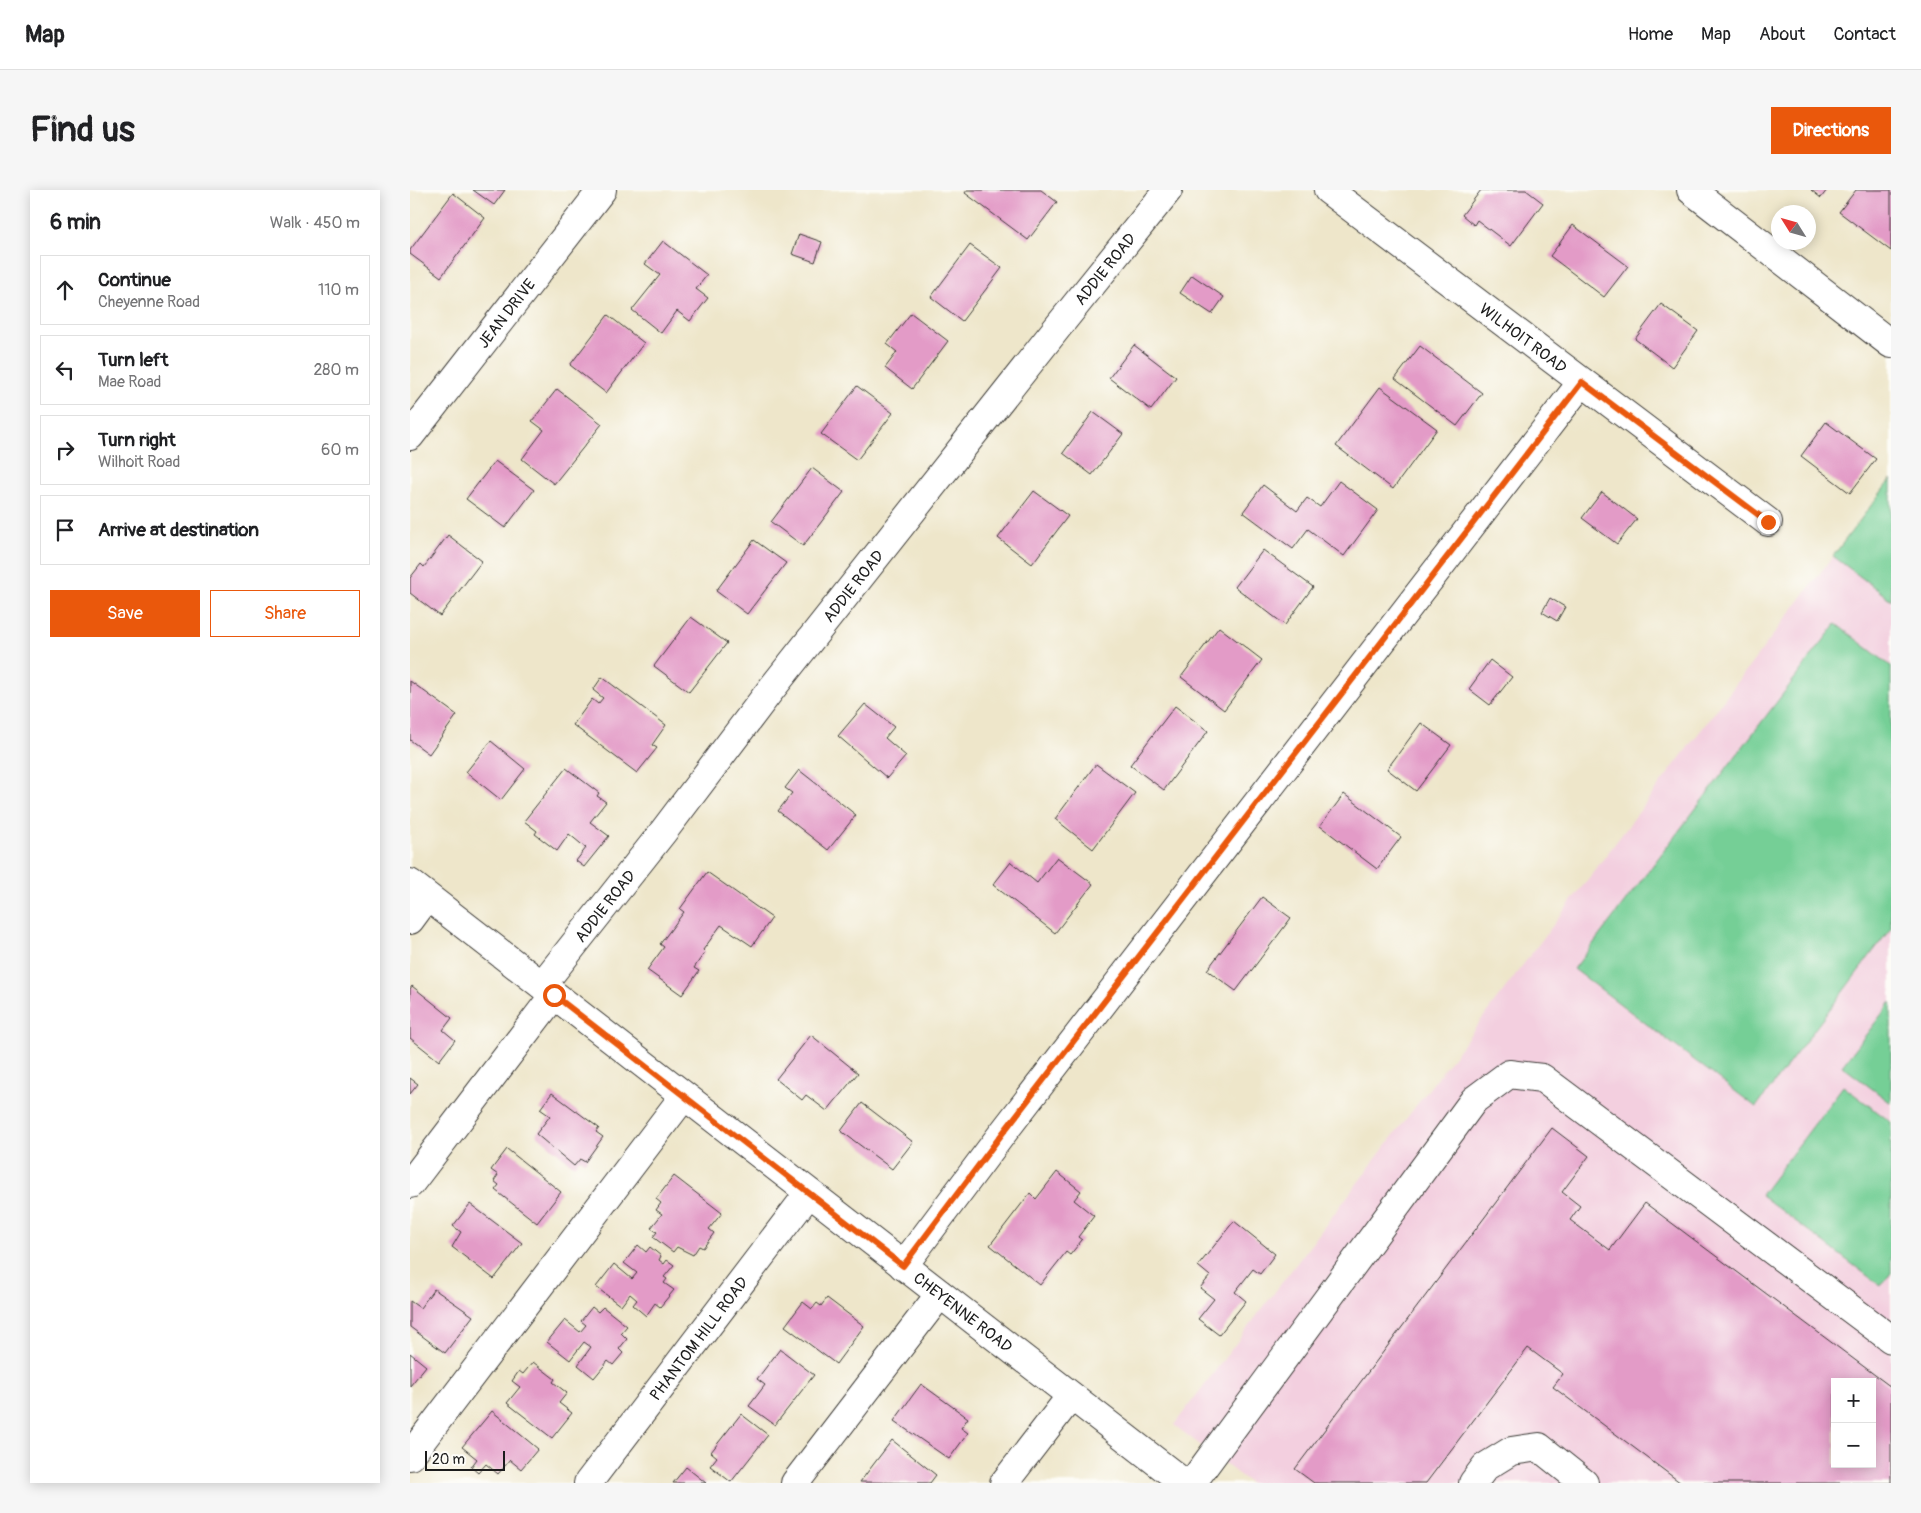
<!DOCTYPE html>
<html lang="en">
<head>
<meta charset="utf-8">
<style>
	:root { --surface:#fff; --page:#f6f6f6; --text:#202124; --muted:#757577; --line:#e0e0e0; --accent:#ea580c }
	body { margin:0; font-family:Pangolin,sans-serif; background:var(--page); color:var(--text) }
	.controls { position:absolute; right:15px; bottom:15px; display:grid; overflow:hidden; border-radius:0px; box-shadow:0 2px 12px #0003 }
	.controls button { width:45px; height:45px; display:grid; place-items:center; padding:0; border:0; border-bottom:1px solid var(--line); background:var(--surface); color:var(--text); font:25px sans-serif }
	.compass { position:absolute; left:1361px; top:15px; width:45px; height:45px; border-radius:50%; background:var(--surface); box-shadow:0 2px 12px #0003; rotate:307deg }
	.scale { position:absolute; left:15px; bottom:12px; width:80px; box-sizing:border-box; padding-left:5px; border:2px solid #1c1c1c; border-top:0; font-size:14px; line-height:18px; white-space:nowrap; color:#1c1c1c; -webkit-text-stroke:4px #fdfcf7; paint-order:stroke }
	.stop { position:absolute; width:15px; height:15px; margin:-11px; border:4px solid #ea580c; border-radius:50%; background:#fff }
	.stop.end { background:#ea580c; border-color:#fff; box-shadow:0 1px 5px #0008 }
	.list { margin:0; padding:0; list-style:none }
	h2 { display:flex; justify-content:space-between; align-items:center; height:65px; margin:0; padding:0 20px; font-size:21px }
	h2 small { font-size:16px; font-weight:400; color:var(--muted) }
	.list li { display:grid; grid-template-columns:32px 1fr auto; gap:15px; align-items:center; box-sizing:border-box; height:70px; margin:0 10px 10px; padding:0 10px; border:1px solid var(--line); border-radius:0px }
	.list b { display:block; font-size:19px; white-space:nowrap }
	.list p { margin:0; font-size:16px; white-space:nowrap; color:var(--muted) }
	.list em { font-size:16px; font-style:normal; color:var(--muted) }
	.actions { display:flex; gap:10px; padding:15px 20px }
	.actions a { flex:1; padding:11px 0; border:1px solid var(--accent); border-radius:0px; text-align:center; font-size:18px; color:var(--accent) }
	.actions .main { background:var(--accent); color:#fff }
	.icon { flex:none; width:28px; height:28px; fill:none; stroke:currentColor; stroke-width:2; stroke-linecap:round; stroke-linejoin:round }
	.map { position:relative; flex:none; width:1481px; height:1293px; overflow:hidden; border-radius:0px }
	header { display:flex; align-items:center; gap:30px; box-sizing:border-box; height:70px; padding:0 25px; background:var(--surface); border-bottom:1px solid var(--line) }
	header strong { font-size:24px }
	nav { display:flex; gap:28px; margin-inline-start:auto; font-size:18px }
	.intro { display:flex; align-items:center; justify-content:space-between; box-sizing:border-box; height:120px; padding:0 30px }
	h1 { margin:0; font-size:35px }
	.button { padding:12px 22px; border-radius:0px; background:var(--accent); color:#fff; font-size:18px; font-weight:700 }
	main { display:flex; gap:30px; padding:0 30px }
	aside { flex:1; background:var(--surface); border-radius:0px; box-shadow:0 2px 12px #0003 }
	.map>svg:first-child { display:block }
</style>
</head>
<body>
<header>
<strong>Map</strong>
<nav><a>Home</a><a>Map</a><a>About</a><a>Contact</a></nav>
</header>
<div class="intro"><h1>Find us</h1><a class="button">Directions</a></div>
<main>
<aside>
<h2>6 min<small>Walk · 450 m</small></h2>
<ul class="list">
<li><svg class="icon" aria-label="ahead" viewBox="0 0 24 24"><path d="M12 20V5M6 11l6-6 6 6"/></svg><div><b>Continue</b><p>Cheyenne Road</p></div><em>110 m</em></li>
<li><svg class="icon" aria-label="left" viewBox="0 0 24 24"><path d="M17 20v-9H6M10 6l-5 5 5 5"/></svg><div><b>Turn left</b><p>Mae Road</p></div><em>280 m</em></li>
<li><svg class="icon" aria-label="right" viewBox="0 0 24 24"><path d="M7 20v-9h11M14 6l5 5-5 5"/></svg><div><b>Turn right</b><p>Wilhoit Road</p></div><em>60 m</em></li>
<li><svg class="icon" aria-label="arrive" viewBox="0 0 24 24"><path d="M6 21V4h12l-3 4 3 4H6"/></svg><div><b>Arrive at destination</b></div></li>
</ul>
<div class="actions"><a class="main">Save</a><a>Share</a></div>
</aside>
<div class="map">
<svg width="1481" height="1293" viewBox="0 0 1481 1293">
	<rect width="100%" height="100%" fill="#fdfcf7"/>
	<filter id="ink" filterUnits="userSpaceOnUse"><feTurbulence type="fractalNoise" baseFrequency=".02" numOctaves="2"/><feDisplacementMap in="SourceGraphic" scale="10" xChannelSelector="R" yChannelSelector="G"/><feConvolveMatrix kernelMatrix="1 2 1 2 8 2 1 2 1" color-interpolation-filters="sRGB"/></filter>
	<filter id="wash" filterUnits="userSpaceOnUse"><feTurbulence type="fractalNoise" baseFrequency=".0096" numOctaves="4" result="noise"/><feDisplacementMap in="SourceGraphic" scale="20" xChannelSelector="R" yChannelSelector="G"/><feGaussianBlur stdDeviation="1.12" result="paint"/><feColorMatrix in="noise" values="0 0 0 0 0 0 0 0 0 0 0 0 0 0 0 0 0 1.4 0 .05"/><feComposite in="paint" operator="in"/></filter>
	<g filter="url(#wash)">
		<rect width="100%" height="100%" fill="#eee6ca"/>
		<!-- built -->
		<path fill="#f3cfdf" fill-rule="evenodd" d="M1423 366 1481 410V1293H840L764 1235ZM1425 1192H1462V1274H1425Z"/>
		<!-- green -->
		<g fill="#74cf96" stroke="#487659">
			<path d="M1481 289V410L1423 366Z"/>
			<path d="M1426 434 1481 476V738L1346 917 1164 779Z"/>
			<path d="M1481 812V913L1432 876Z"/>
			<path d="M1433 896 1481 932V1083L1471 1096 1351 1005Z"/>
		</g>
		<g id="blocks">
			<!-- building -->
			<g fill="#e39bc7" fill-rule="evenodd">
				<path d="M63 0H95L84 15Z"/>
				<path d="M557 0H631L647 12 618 50 555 3Z"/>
				<path d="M1071 0H1116L1133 13 1101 56 1067 30 1064 35 1052 25Z"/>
				<path d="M1401 0H1417L1411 8Z"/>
				<path d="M1446 0H1481V61L1429 22Z"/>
				<path d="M43 3 75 28 31 87 0 64V60Z"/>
				<path d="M1163 35 1218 76 1194 107 1140 66Z"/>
				<path d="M389 44 412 52 405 72 382 64Z"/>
				<path d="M253 51 297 85 286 99 298 108 280 131 267 121 251 143 222 120 250 85 235 74Z"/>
				<path d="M560 55 592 78 552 131 521 107Z"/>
				<path d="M782 85 814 107 802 124 770 103Z"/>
				<path d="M1251 114 1288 141 1262 177 1225 149Z"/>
				<path d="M501 123 538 151 502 199 475 178 487 162 477 154Z"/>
				<path d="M198 125 234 153 196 203 160 175Z"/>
				<path d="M724 155 766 187 741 220 699 188Z"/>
				<path d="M1010 156 1072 203 1047 236 985 189Z"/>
				<path d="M447 196 483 223 447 270 411 244Z"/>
				<path d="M970 197 1027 239 983 299 926 256Z"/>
				<path d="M147 199 192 234 144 294 112 269 134 240 122 231Z"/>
				<path d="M683 222 713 244 682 285 653 263Z"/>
				<path d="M1416 232 1466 269 1440 303 1391 266Z"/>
				<path d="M85 271 124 300 95 338 56 309Z"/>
				<path d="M402 278 434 302 393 356 361 332Z"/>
				<path d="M929 291 968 320 934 366 898 339 883 359 833 322 853 295 887 321 897 308 910 317Z"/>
				<path d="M624 301 658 326 622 374 588 348Z"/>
				<path d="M1192 302 1227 329 1207 354 1172 328Z"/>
				<path d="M38 345 72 371 30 426 0 403V388L11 374 14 377Z"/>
				<path d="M344 350 376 373 337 424 306 401Z"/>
				<path d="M853 360 903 397 875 435 825 397Z"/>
				<path d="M1140 408 1155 417 1147 431 1132 422Z"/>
				<path d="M281 427 317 453 279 502 244 476Z"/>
				<path d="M809 437 852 470 814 520 771 487Z"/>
				<path d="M1080 470 1102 487 1080 515 1059 499Z"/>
				<path d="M192 487 256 535 242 555 247 558 227 583 163 535 182 509 188 514 193 508 183 500Z"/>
				<path d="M0 491 47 525 19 564 0 550Z"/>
				<path d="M455 514 484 537 475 548 496 566 477 588 428 546Z"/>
				<path d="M765 516 798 541 754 600 720 575Z"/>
				<path d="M1011 533 1041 555 1006 601 977 579Z"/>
				<path d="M81 551 115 579 91 610 56 582Z"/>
				<path d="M686 574 725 603 683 659 645 629Z"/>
				<path d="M156 578 189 603 187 606 196 612 180 632 199 646 174 677 166 671 176 658 159 644 147 661 125 644 127 641 114 631Z"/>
				<path d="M389 580 446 625 418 660 368 621 382 603 375 598Z"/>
				<path d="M934 604 991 647 967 679 910 636Z"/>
				<path d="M647 667 683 694 645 743 583 695 601 672 627 693Z"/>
				<path d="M297 682 362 728 342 756 311 735 293 760 295 762 284 778 289 781 272 805 237 780 254 757 250 754 274 722 270 719Z"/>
				<path d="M852 707 881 728 826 801 797 780Z"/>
				<path d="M2 796 42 828 33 840 45 850 29 871 0 848V799Z"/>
				<path d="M401 845 448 883 417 921 396 905 392 910 366 889Z"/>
				<path d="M0 888 8 894 0 904Z"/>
				<path d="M142 903 189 938 186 942 193 947 175 972 170 969 164 976 126 944 140 926 130 919Z"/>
				<path d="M452 913 503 952 482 979 431 941Z"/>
				<path d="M1142 938 1179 966 1152 1002 1170 1016 1160 1030 1200 1060 1235 1013 1481 1197V1293H1271L1143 1197 1153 1184 1118 1158 1016 1293H904L885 1279ZM1425 1192H1462V1274H1425Z"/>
				<path d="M97 959 151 1002 127 1033 85 1000 89 995 84 991 88 985 81 980Z"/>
				<path d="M647 982 671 1001 664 1010 684 1026 668 1047 672 1050 660 1065 656 1062 630 1095 580 1055 620 1003 626 1009Z"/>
				<path d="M264 986 312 1023 299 1039 304 1043 293 1058 289 1056 283 1065 267 1057 263 1062 243 1047 247 1042 241 1038 252 1024 246 1020 251 1013 246 1009Z"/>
				<path d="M60 1014 112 1053 84 1089 42 1057 51 1042 43 1036Z"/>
				<path d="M824 1031 865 1064 850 1084 843 1079 825 1102 836 1111 809 1145 788 1129 804 1109 790 1098 800 1086 788 1076Z"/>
				<path d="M228 1055 236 1062 240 1057 251 1066 249 1070 254 1074 257 1070 264 1075 254 1087 257 1089 254 1093 264 1100 250 1117 245 1113 236 1126 223 1115 227 1110 220 1104 211 1116 186 1097 204 1074 222 1089 227 1083 214 1073Z"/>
				<path d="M24 1099 63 1126 35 1163 0 1137V1111L10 1118Z"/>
				<path d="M417 1108 454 1136 426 1174 375 1136 393 1112 402 1119 407 1113 411 1116Z"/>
				<path d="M182 1117 188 1122 193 1117 217 1136 211 1143 217 1149 209 1159 213 1163 203 1175 198 1171 184 1188 168 1175 181 1157 174 1152 160 1170 137 1152 155 1130 170 1142 176 1135 171 1131Z"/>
				<path d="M370 1159 404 1185 365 1235 339 1216 355 1195 347 1189Z"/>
				<path d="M0 1163 16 1176 0 1196Z"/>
				<path d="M123 1172 145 1189 143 1192 157 1203 149 1213 162 1223 142 1248 97 1213 110 1197 102 1191 109 1181 113 1184Z"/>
				<path d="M511 1194 558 1228 551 1238 558 1243 539 1269 484 1231Z"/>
				<path d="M82 1221 128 1259 111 1279 100 1270 88 1284 76 1274 68 1283 61 1277 67 1269 52 1257Z"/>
				<path d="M331 1224 358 1245 321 1292 300 1276 307 1267 301 1262Z"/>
				<path d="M482 1250 526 1285 520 1293 450 1292Z"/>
				<path d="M276 1277 296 1293H263Z"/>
			</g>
		</g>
	</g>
	<g filter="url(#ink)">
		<use href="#blocks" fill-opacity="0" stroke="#3c3a36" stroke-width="1"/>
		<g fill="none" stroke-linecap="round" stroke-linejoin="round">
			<!-- minor casing -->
			<g stroke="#3c3a36" stroke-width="30">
				<g id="minor">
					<path id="s1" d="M918 0 1358 332"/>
					<path d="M1281 0 1481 154"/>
					<path id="s2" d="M0 246 192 0"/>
					<path id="s3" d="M0 693 774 1293"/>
					<path d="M0 730 17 707"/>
					<path id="s4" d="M132 795 253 642 359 502 647 138 758 0"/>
					<path d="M0 994 144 805"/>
					<path d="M493 1076 592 944 1172 192"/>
					<path d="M0 1266 274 906"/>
					<path id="s5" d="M178 1293 399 1003"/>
					<path d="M385 1293 530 1104"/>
					<path d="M594 1293 661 1206"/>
					<path d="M782 1293 1064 910 1099 884 1132 888 1481 1149"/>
					<path d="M1063 1293 1075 1277 1101 1261 1129 1257 1174 1293"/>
				</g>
			</g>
			<!-- minor -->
			<use href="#minor" stroke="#fff" stroke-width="28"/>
		</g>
	</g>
	<g fill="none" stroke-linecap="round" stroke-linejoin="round" filter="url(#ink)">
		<!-- route -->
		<path stroke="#ea580c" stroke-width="6" d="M144 805 493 1076 592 944 1172 192 1358 332"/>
	</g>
	<g text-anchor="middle" stroke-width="4" stroke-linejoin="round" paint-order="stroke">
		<!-- street labels -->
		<g font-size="16" fill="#1c1c1c" stroke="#fdfcf7">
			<text dy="6" stroke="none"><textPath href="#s4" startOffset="911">ADDIE ROAD</textPath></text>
			<text dy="6" stroke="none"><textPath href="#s2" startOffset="156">JEAN DRIVE</textPath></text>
			<text dy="6" stroke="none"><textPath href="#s1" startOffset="245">WILHOIT ROAD</textPath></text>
			<text dy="6" stroke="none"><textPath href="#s4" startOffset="506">ADDIE ROAD</textPath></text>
			<text dy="6" stroke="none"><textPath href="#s4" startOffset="101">ADDIE ROAD</textPath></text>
			<text dy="6" stroke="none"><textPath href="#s3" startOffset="700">CHEYENNE ROAD</textPath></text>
			<text dy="6" stroke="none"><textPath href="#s5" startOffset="182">PHANTOM HILL ROAD</textPath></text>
		</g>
	</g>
</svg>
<div class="controls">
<button>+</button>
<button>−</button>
</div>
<svg class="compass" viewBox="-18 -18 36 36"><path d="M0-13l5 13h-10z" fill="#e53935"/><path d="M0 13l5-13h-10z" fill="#757577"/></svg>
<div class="scale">20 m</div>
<div class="stop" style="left:144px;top:805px"></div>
<div class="stop end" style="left:1358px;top:332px"></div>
</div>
</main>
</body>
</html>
